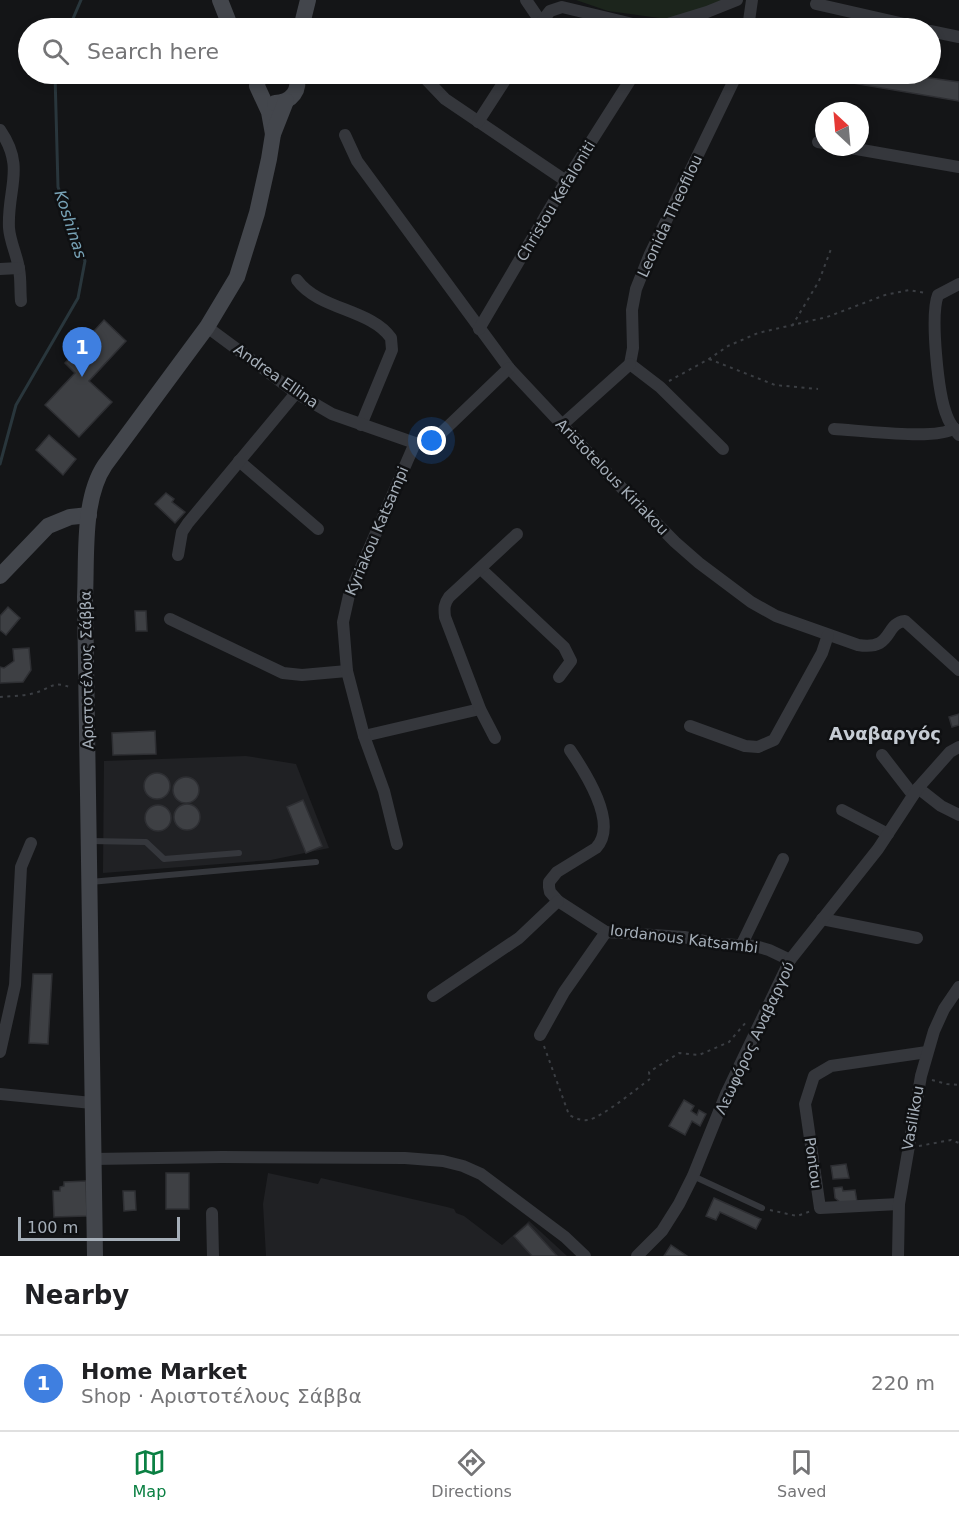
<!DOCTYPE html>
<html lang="en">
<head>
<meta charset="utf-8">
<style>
	:root { --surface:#fff; --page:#f6f6f6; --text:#202124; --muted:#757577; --line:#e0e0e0; --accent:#0b8043 }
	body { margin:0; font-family:"DejaVu Sans",sans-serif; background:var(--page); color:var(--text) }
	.compass { position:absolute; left:815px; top:102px; width:54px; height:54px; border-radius:50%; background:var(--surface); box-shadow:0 3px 9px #0003; rotate:334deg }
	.scale { position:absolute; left:18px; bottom:15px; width:162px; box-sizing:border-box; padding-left:6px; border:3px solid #a5aeb8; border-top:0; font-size:16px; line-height:21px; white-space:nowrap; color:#a5aeb8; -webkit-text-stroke:4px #0f1012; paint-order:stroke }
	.you { position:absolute; left:432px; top:441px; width:21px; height:21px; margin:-15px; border:4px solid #fff; border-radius:50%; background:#1a73e8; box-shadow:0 0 0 9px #1a73e833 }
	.badge { display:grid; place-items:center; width:39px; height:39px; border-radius:50%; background:var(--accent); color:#fff; font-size:20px; font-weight:700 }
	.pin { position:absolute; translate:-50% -50px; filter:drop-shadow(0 2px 3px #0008) }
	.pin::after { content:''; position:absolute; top:32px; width:21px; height:18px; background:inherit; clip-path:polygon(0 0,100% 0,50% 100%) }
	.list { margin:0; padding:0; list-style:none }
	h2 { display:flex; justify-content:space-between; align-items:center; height:78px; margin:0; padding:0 24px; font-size:26px }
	h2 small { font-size:20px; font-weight:400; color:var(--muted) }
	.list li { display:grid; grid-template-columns:39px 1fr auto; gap:18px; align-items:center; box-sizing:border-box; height:96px; padding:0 24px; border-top:2px solid var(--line) }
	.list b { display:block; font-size:22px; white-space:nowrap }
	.list p { margin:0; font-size:20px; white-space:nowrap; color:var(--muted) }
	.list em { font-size:20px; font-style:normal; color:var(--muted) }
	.icon { flex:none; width:33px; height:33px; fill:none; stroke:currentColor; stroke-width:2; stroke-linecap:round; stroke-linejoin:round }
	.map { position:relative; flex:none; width:959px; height:1256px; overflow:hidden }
	.search { position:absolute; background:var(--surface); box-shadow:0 3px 9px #0003; left:18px; right:18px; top:18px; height:66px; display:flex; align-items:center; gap:15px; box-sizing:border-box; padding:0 21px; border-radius:33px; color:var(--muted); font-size:22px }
	.sheet { height:174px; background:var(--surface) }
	nav { display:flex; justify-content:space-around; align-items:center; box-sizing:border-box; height:84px; border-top:2px solid var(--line); background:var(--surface); font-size:16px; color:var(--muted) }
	nav a { display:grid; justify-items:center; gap:3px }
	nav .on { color:var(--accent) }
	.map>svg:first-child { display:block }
</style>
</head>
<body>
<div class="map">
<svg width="959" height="1256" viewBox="0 0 959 1256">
	<rect width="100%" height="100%" fill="#141517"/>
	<!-- built -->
	<g fill="#202124">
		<path d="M246 756 296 764 329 848 271 860 103 873 104 761Z"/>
		<path d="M268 1173 318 1184 321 1178 447 1207 454 1209 456 1213 464 1216 502 1245 529 1221 567 1256H266L263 1204Z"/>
	</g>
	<!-- green -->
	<path fill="#1c251c" d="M576 0H728L667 19 608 11Z"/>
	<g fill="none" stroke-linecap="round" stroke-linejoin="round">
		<!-- stream -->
		<g stroke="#29363c" stroke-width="3">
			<path d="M69 28 81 0"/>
			<path d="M0 464 16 405 78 298 85 261 58 187 55 74"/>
		</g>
	</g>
	<!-- building -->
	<g fill="#3e4044" stroke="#2e2f33" stroke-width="1.5">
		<path d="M847 74H901L959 82V101L846 82Z"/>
		<path d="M104 320 126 341 89 381 112 402 79 437 45 405 75 373 65 363Z"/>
		<path d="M49 435 76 459 63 475 36 450Z"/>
		<path d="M166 493 174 499 172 502 185 512 175 523 155 504Z"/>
		<path d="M8 607 20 618 6 635 0 630V616Z"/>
		<path d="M135 611H146L147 631H136Z"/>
		<path d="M29 648 31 670 23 682 0 683V667L4 668 14 661 13 649Z"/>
		<path d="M959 714V725L952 727 949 717Z"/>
		<path d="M155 731 156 754 113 755 112 733Z"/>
		<circle cx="157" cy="786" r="13"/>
		<circle cx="186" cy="790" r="13"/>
		<path d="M303 800 322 846 306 853 287 807Z"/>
		<circle cx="187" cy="817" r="13"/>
		<circle cx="158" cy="818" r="13"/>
		<path d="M33 974H52L48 1044 29 1043Z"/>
		<path d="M684 1100 694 1106 691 1111 697 1115 699 1110 706 1114 700 1126 692 1121 685 1135 669 1126Z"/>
		<path d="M846 1164 849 1178 833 1179 831 1166Z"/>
		<rect x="166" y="1173" width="23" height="36"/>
		<path d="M86 1181 87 1216 54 1217 53 1191H60V1187L64 1186V1182Z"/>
		<path d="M842 1187 843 1191 855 1190 857 1202 842 1204 835 1198 834 1188Z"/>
		<path d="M123 1191H135L136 1210 124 1211Z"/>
		<path d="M714 1198 761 1219 756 1229 720 1212 716 1220 706 1216Z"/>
		<path d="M528 1224 557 1256H532L514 1236Z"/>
		<path d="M671 1245 687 1256H664Z"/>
	</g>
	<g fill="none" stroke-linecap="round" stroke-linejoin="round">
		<!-- path -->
		<g stroke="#3b3e43" stroke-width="2" stroke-dasharray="3 4.5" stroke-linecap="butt">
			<path d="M792 326 819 281 831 249"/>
			<path d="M709 359 775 385 818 389"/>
			<path d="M669 381 709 359 728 346 758 333 827 317 885 295 909 290 926 293"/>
			<path d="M0 697C11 696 24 696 35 693 52 688 52 680 72 688"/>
			<path d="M544 1046 569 1115C575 1118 581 1121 588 1120 603 1117 636 1089 650 1079L649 1072 679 1053 699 1055 729 1042 747 1021"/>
			<path d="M932 1080 947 1084 959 1085"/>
			<path d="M919 1146 951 1140 959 1143"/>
			<path d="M770 1210 797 1216 811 1211"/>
		</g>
		<!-- lane -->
		<g stroke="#35373c" stroke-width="6">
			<path d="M90 841 146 842 164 859 239 853"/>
			<path d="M90 882 316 862"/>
			<path d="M693 1176 762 1208"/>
		</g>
		<!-- street -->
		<g stroke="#35373c" stroke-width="12">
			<path d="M526 0 541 22"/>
			<path d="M816 4 922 28"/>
			<path d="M537 28 550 11 562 7 637 25 645 28"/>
			<path d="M655 28 707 12 737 0"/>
			<path d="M748 28 752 0"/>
			<path d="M930 31 959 37"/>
			<path d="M423 76 445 99 566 181"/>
			<path d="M478 122 509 74"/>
			<path d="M0 130C26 168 7 188 9 228 10 242 17 255 19 269 21 279 20 291 21 301"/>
			<path d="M345 135 357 161 509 368 612 478 675 542 699 563 751 602 776 616 858 645C894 651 884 623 905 621L959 670"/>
			<path d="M818 142 824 143"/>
			<path d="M845 147 959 167"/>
			<path d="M0 269 19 268"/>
			<path d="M297 280C319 310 371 309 391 338L392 350 361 425"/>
			<path d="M959 284 938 295C930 315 938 395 947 416 949 423 954 429 959 435"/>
			<path d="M207 327 296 393 332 414 415 443H424L436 438 509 368"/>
			<path d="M479 329 566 181 634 74"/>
			<path d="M630 364 633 348 632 310 636 289 650 254 737 74"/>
			<path d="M630 364 660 387 723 449"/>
			<path d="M562 425 630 364"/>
			<path d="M834 429C857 430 939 441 954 428"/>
			<path d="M239 461 318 529"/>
			<path d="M178 555 182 532 188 523 296 393"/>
			<path d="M481 569 564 647 571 661 559 677"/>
			<path d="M170 619 283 673 302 675 347 671"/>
			<path d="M690 726 745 746 758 747 774 740 822 653 828 635"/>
			<path d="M364 736 480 709"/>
			<path d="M495 738 480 709 445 617C444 608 444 604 449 597L517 534"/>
			<path d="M570 750C585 772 619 824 596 848L557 872 549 882V887L550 892 558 901 606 932 684 937 719 944 755 946 769 950 790 960"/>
			<path d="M882 755 913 795"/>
			<path d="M918 788 941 806 959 815"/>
			<path d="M842 810 888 834"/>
			<path d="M397 844 384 791 364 736 347 671 343 622 349 595 415 443"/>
			<path d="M822 919 917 938"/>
			<path d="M741 946 783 859"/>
			<path d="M433 996 519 938 558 901"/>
			<path d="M540 1035 564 992 606 932"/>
			<path d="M0 1052 15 985 21 867 31 843"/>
			<path d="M0 1094 92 1103"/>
			<path d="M93 1159 222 1157 405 1158 443 1161 463 1166 481 1174 565 1237 585 1256"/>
			<path d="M899 1204 820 1208 805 1104 814 1076 831 1066 927 1052"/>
			<path d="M212 1213 213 1256"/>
			<path d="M637 1256 662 1231 679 1204 693 1176 726 1094 790 960 878 849 918 788 950 752 959 747"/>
			<path d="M898 1256 899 1204 921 1076 934 1031 944 1009 959 987"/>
		</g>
		<!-- secondary -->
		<g stroke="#43464c" stroke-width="16">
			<path d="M220 0 231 28"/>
			<path d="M301 28 308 0"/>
			<path d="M259 74 257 86 269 112 273 134"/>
			<path d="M275 103C292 102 301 90 296 74"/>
			<path d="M0 576 48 526 70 517 89 515"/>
			<path d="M95 1256 85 597C87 557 82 499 105 465L207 327 237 277 257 213 269 159 273 134 286 101"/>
		</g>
	</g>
	<g text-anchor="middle" stroke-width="5" stroke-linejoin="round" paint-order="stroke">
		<!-- street labels -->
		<g font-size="15" fill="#a5aeb8" stroke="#0f1012">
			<text transform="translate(556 201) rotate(-59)" y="5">Christou Kefaloniti</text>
			<text transform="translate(670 216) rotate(-65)" y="5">Leonida Theofilou</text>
			<text transform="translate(276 376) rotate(35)" y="5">Andrea Ellina</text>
			<text transform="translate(612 477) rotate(46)" y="5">Aristotelous Kiriakou</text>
			<text transform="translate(377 531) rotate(-67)" y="5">Kyriakou Katsampi</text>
			<text transform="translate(87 670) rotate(-91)" y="5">Αριστοτέλους Σάββα</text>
			<text transform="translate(684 939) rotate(7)" y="5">Iordanous Katsambi</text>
			<text transform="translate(755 1038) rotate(-65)" y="5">Λεωφόρος Αναβαργού</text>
			<text transform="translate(913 1118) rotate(-80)" y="5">Vasilikou</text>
			<text transform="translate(813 1163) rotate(82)" y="5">Pontou</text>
		</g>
		<!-- water labels -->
		<g font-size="16" font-style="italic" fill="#78a3b7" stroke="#0f1012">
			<text transform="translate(71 224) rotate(72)" y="6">Koshinas</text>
		</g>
		<!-- quarter labels -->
		<g font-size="18" font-weight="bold" fill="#c6ccd4" stroke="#0f1012">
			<text x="885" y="740">Αναβαργός</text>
		</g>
	</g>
</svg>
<svg class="compass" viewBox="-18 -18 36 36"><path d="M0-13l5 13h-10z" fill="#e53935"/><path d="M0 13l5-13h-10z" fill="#757577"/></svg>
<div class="scale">100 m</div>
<div class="you"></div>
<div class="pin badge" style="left:82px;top:377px;background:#3f7fe0">1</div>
<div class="search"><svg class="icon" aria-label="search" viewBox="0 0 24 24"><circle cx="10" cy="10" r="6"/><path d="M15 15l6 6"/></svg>Search here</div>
</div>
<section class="sheet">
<h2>Nearby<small></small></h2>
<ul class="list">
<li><span class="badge" style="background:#3f7fe0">1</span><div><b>Home Market</b><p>Shop · Αριστοτέλους Σάββα</p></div><em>220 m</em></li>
</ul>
</section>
<nav>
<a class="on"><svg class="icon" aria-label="map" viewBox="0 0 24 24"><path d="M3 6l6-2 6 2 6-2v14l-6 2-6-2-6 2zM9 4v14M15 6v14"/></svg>Map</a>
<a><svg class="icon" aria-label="directions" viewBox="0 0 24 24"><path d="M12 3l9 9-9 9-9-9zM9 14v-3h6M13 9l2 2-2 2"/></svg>Directions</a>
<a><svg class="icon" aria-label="saved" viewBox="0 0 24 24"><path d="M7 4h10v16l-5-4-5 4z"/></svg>Saved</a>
</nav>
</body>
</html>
